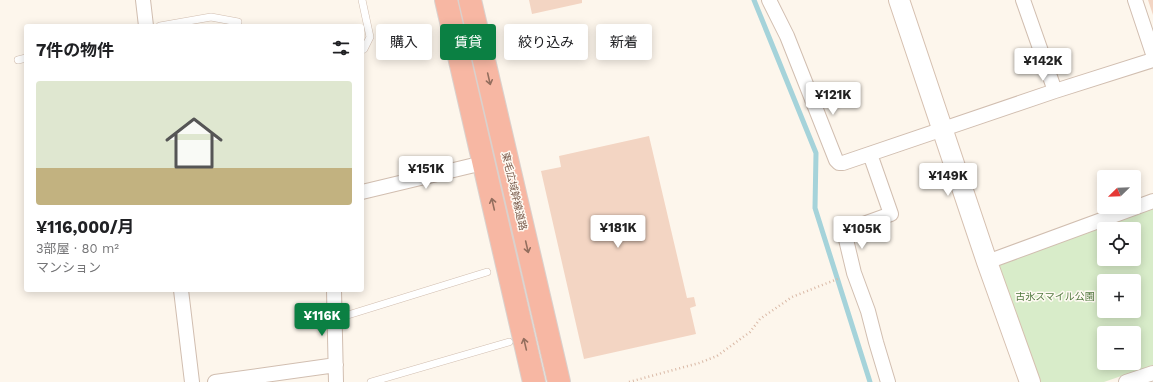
<!DOCTYPE html>
<html lang="ja">
<meta charset="utf-8">
<style>
body{margin:0;font-family:"Work Sans","Noto Sans JP",sans-serif;background:#f6f6f6;color:#202124;height:100vh;display:flex;flex-direction:column;font-size:15px;white-space:nowrap}
*{box-sizing:border-box;margin:0}
p{font-size:13px;color:#757577}
.icon{flex:none;width:22px;height:22px;fill:none;stroke:currentColor;stroke-width:2;stroke-linecap:round;stroke-linejoin:round}
.map{position:relative;flex:1;overflow:hidden}
.details{position:absolute;left:24px;top:24px;width:340px;height:268px;display:flex;flex-direction:column;background:#fff;border-radius:4px;box-shadow:0 2px 10px #0003}
.details>*{flex:none}
.guide{position:absolute;left:376px;top:24px;width:380px;height:36px;display:flex;gap:8px}
.needle{width:26px;rotate:247deg}
.buttons{position:absolute;left:1097px;top:170px;display:grid;gap:8px}
.buttons a{display:grid;place-items:center;width:44px;height:44px;border-radius:4px;background:#fff;box-shadow:0 2px 10px #0003;font-size:20px}
.price{position:absolute;translate:-50% -34px;padding:0 9px;border-radius:4px;background:#fff;color:#222;font-size:13px;line-height:26px;filter:drop-shadow(0 1px 2px #0008)}
.price::after{content:'';position:absolute;left:50%;top:24px;width:12px;height:9px;margin-left:-6px;background:inherit;clip-path:polygon(0 0,100% 0,50% 100%)}
.price.selected{background:#0b8043;color:#fff}
ul{padding:0;list-style:none}
li{display:grid;align-content:center;gap:8px;height:212px;padding:0 12px}
li+li{border-top:1px solid #e0e0e0}
li span{display:grid;place-items:center;height:124px;border-radius:4px;color:#555}
li>.icon{margin-inline-start:auto}
span .icon{width:72px;height:72px;fill:#fffc;stroke-width:1}
li b{font-size:17px}
h2{display:flex;justify-content:space-between;align-items:center;height:48px;padding:0 12px;font-size:17px}
.pill{padding:0 14px;border-radius:4px;background:#fff;box-shadow:0 2px 10px #0003;font-size:14px;line-height:36px}
.pill.selected{background:#0b8043;color:#fff}
.map>svg:first-child{display:block}
.green{fill:#d8ecc9;fill-rule:evenodd}
.lines{fill:none;stroke-linecap:round;stroke-linejoin:round}
.stream{stroke:#a5d3da;stroke-width:5}
.building{fill:#f3d5c3}
.lane-casing{stroke:#d1beb0;stroke-width:8}
.street-casing{stroke:#d1beb0;stroke-width:16}
.secondary-casing{stroke:#d6c0b0;stroke-width:22}
.highway-casing{stroke:#dad1cd;stroke-width:24}
.path{stroke:#d9b8a5;stroke-width:2.5;stroke-dasharray:1 3;stroke-linecap:butt}
.lane{stroke:#fff;stroke-width:7}
.street{stroke:#fff;stroke-width:14}
.secondary{stroke:#fff;stroke-width:20}
.highway{stroke:#f7b7a3;stroke-width:22}
.oneway{stroke:#936e5e}
.labels{text-anchor:middle;stroke-width:3;stroke-linejoin:round;paint-order:stroke}
.street-label{font-size:10px;fill:#7a5c4d;stroke:#fffaf3}
.park-label{font-size:10px;fill:#537a41;stroke:#fffaf3}
</style>
<div class="map">
<svg width="1153" height="382" viewBox="0 0 1153 382">
<rect width="100%" height="100%" fill="#fdf6ec"/>
<path class="green" d="M1153 206V365L1104 382H1030L994 265ZM1104 229H1134V259H1104ZM1104 281H1134V311H1104ZM1104 333H1134V363H1104Z"/>
<g class="lines">
<path class="stream" d="M754 0 816 153 815 208 870 382"/>
</g>
<path class="building" d="M529 0H582V3L532 14Z
M1148 0H1153V15Z
M649 136 687 298 694 297 696 306 690 308 696 334 584 359 541 171 561 167 559 156Z"/>
<g class="lines">
<defs>
<path id="lane" d="M362 0 370 37 364 49 362 50
M160 26 211 17 238 22
M18 60 26 58
M335 319 487 272
M371 382 509 342"/>
<path id="street" d="M143 0 146 26
M769 0 787 36 836 160 839 163H843L1055 91 1153 60
M1023 0 1055 91
M1135 0 1153 54
M870 154 891 214 844 231 854 273 868 311 876 342 888 382
M362 192 483 163
M987 262 1153 201
M181 290 192 382
M334 290 336 382
M215 382 336 365
M1126 382 1153 373"/>
<path id="secondary" d="M899 0 987 262 1030 382"/>
<path id="highway" d="M446 0 534 382
M470 0 559 382"/>
</defs>
<use href="#lane" class="lane-casing"/>
<use href="#street" class="street-casing"/>
<use href="#secondary" class="secondary-casing"/>
<use href="#highway" class="highway-casing"/>
<path class="path" d="M629 382 699 363 717 356 750 332 760 319 792 297 840 278"/>
<use href="#lane" class="lane"/>
<use href="#street" class="street"/>
<use href="#secondary" class="secondary"/>
<use href="#highway" class="highway"/>
</g>
<defs><path id="oneway-shaft" d="M-6 0H5M1.5-3L5.5 0L1.5 3" fill="none" stroke-width="1.6" stroke-linecap="round" stroke-linejoin="round"/></defs>
<g class="oneway">
<use href="#oneway-shaft" transform="translate(489 79) rotate(77)"/>
<use href="#oneway-shaft" transform="translate(493 204) rotate(-103)"/>
<use href="#oneway-shaft" transform="translate(527 247) rotate(77)"/>
<use href="#oneway-shaft" transform="translate(525 344) rotate(-103)"/>
</g>
<g class="labels">
<g class="street-label">
<text transform="translate(515 191) rotate(77)" y="4">東毛広域幹線道路</text>
</g>
<g class="park-label">
<text x="1055" y="300">古氷スマイル公園</text>
</g>
</g>
</svg>
<div class="buttons">
<a><svg class="needle" viewBox="-14 -14 28 28"><path d="M0-13l5 13h-10z" fill="#e53935"/><path d="M0 13l5-13h-10z" fill="#757577"/></svg></a>
<a><svg class="icon" aria-label="locate" viewBox="0 0 24 24"><circle cx="12" cy="12" r="6"/><path d="M12 2v4M12 18v4M2 12h4M18 12h4"/></svg></a>
<a>+</a>
<a>−</a>
</div>
<b class="price" style="left:1043px;top:82px">¥142K</b>
<b class="price" style="left:833px;top:116px">¥121K</b>
<b class="price" style="left:426px;top:190px">¥151K</b>
<b class="price" style="left:948px;top:197px">¥149K</b>
<b class="price" style="left:618px;top:249px">¥181K</b>
<b class="price" style="left:862px;top:250px">¥105K</b>
<b class="price selected" style="left:322px;top:337px">¥116K</b>
<div class="guide">
<a class="pill">購入</a>
<a class="pill selected">賃貸</a>
<a class="pill">絞り込み</a>
<a class="pill">新着</a>
</div>
<section class="details">
<h2>7件の物件<svg class="icon" aria-label="filters" viewBox="0 0 24 24"><path d="M4 7h16M4 17h16"/><circle cx="9" cy="7" r="2"/><circle cx="15" cy="17" r="2"/></svg></h2>
<ul>
<li><span style="background:linear-gradient(#dfe7d0 70%,#c2b280 0)"><svg class="icon" aria-label="home" viewBox="0 0 24 24"><path d="M3 11l9-7 9 7M6 9v11h12V9"/></svg></span><div><b>¥116,000/月</b><p>3部屋 · 80 m²</p><p>マンション</p></div></li>
</ul>
</section>
</div>
